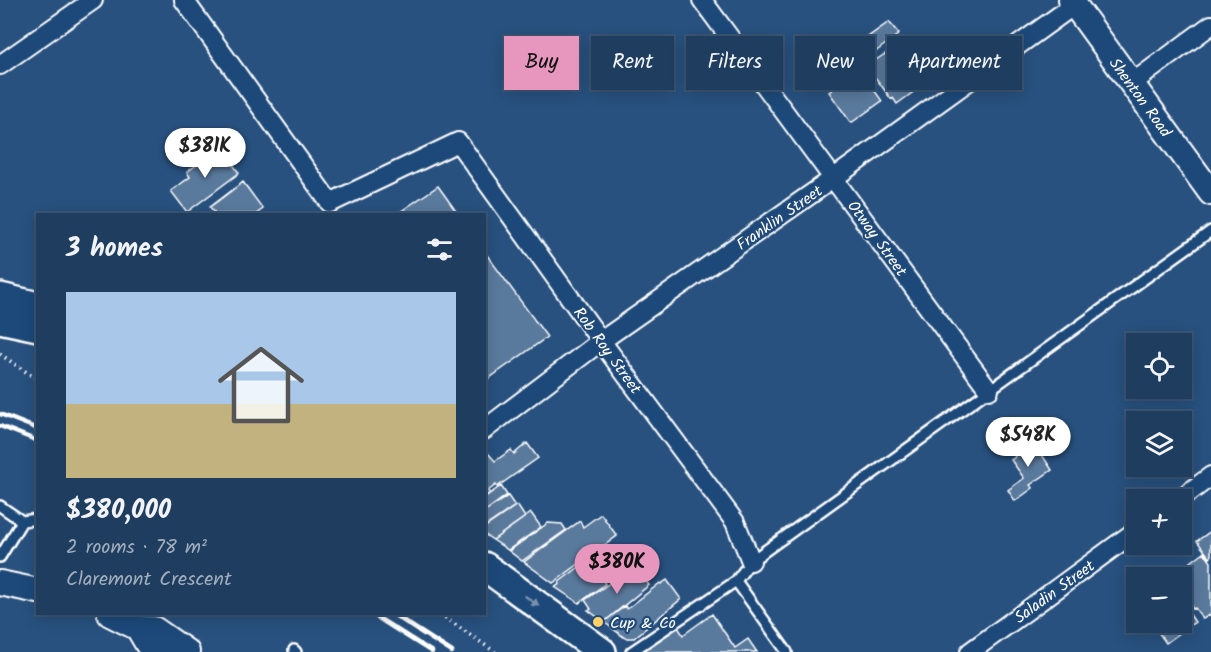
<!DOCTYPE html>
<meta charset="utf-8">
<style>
body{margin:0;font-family:Kalam,sans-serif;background:#2b4868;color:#f1f3f6;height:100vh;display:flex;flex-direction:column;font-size:22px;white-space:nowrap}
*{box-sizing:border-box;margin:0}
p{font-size:20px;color:#a1aebd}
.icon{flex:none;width:33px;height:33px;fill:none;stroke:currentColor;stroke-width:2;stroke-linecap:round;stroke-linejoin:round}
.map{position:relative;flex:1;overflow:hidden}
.side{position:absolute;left:36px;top:213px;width:450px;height:402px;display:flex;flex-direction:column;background:#1e3d5f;border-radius:0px;box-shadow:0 3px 15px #0003,0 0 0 2px #3c5674}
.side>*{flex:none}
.guide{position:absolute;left:504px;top:36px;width:570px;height:54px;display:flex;gap:12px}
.fabs{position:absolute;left:1126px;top:333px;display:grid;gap:12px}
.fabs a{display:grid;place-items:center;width:66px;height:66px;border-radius:0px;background:#1e3d5f;box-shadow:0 3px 15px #0003,0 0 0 2px #3c5674;font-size:30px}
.price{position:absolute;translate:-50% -51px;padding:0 14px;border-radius:21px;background:#fff;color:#222;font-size:20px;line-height:39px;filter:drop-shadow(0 2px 3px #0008)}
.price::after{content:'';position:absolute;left:50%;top:36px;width:18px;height:14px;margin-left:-9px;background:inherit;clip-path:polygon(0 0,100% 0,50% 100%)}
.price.on{background:#e797bd;color:#111}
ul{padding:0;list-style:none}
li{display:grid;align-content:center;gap:12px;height:318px;padding:0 30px}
li span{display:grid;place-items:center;height:186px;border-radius:0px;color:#555}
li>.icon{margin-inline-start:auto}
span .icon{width:108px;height:108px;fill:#fffc;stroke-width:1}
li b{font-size:26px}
h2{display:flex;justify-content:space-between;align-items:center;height:72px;padding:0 30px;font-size:26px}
.pill{padding:0 21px;border-radius:0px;background:#1e3d5f;box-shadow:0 3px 15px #0003,0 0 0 2px #3c5674;font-size:21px;line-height:54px}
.pill.on{background:#e797bd;color:#111}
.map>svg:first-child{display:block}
.building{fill:#5a7a9d;stroke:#fff;stroke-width:1.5}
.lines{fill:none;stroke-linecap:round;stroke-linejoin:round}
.service-casing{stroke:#fff;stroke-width:14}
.minor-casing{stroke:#fff;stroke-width:22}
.tertiary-casing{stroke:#fff;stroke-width:28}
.secondary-casing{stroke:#fff;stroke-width:32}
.path{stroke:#fff;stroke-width:4;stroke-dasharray:1.5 4.5;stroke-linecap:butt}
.service{stroke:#1f4a7a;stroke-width:9}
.minor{stroke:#1f4a7a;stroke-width:18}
.tertiary{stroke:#1f4a7a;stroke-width:24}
.secondary{stroke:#1f4a7a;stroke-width:27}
.rail{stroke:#fff;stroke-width:4.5}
.oneway{fill:#7992af}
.poi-dot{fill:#ffd166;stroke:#1f4a7a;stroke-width:2}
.labels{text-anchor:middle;stroke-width:4.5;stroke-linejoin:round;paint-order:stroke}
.street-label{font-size:16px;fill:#fff;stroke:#1f4a7a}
.poi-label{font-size:16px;fill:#fff;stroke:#1f4a7a;text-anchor:start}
</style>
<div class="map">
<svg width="1211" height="652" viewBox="0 0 1211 652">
<rect width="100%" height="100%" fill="#28517f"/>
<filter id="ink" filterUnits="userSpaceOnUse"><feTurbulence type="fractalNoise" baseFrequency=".0167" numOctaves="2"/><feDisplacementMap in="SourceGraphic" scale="12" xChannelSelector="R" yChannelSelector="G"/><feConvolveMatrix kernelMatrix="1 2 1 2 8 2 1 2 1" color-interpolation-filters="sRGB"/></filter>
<g filter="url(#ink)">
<path class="building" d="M889 22 899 34 837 81 835 77 824 85 812 68 853 38 861 47 868 43V37Z
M917 45 930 64 921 71V78L911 84 916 90 897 104 893 98 891 99 867 66 885 54 892 64Z
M860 70 882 101 851 123 829 92Z
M221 147 239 173 187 212 171 191 190 177 187 172Z
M243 182 263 209 256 214H216L210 207Z
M438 186 458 214H397Z
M484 251 547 337 484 382Z
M1031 438 1052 470 1030 485 1033 488 1015 501 1008 490 1024 478 1011 460 1015 457 1014 451Z
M527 443 538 458 497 487 496 485 488 491 490 493 484 497V454L487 452 495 461 511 450 514 454Z
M501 486 507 495 484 512V498Z
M508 496 515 506 484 527V512Z
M517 505 525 517 493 540 484 534V528Z
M531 513 541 527 508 550 493 540Z
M601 514 617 536 553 583 524 562 580 521 583 527Z
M548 523 562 524 566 530 522 561 509 551Z
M1211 531V557L1210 558 1197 541Z
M601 551 616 573 604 582 605 584 579 603 555 587 560 584 559 582Z
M1204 552 1211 562V614L1203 619 1195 608 1193 609 1182 594V578H1170L1168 575 1177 568 1179 571Z
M636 567 649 585 604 622 588 610 591 609 585 600 626 572 627 574Z
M1158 570 1164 578H1149Z
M667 580 681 599 634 638H625L604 622 625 606 627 609 660 583 661 584Z
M1182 603 1195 622 1166 643 1151 622H1182Z
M712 614 735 648 748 639 757 652H648L645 650 678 627 683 635Z"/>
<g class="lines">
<defs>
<path id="service" d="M0 506 22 521
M0 557 22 521 38 519
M736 581 787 652
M294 650 296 652
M631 652 736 581 751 561 1211 231"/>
<path id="minor" d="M184 0 330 203 458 142 601 341 735 522 751 561
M702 0 989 390
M0 65 93 0
M1131 84 1211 25
M484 430 601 341 834 178 1074 5
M1179 500 1211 476
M970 652 1137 530"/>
<path id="tertiary" d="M1071 0 1211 193
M0 583 38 591
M110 614 138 628 154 629 187 652
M138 628 148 645 157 652"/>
<path id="secondary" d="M0 297 38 306
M0 319 38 327
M484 566 602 652"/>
</defs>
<use href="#service" class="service-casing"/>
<use href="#minor" class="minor-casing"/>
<use href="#tertiary" class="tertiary-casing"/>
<use href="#secondary" class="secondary-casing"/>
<path class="path" d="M0 354 38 380
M440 614 495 652"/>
<use href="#service" class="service"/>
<use href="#minor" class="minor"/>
<use href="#tertiary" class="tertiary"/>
<use href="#secondary" class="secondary"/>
<path class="rail" d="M0 414 38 429
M0 426 38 441
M372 614 432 652
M393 614 452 652"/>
</g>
<defs><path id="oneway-solid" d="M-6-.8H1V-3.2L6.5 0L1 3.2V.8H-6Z" transform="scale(1.5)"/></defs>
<use class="oneway" href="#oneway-solid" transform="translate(532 601) rotate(36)"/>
</g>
<circle class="poi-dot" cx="598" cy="622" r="6"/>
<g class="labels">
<g class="street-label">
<text transform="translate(1141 97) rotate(54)" y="6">Shenton Road</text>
<text transform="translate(779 217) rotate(-35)" y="6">Franklin Street</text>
<text transform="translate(878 238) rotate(54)" y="6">Otway Street</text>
<text transform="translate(608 350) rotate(54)" y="6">Rob Roy Street</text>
<text transform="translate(1054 591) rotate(-36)" y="6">Saladin Street</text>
</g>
<g class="poi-label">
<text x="610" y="628">Cup &amp; Co</text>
</g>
</g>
</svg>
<div class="fabs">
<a><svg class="icon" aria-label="locate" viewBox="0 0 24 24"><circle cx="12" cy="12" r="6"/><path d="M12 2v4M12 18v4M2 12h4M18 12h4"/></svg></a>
<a><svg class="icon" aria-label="layers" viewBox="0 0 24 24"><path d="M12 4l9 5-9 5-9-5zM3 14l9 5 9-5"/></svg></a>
<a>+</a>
<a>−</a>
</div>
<b class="price" style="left:205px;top:179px">$381K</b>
<b class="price" style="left:1028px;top:468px">$548K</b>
<b class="price on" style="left:617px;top:595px">$380K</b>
<div class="guide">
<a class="pill on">Buy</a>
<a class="pill">Rent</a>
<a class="pill">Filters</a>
<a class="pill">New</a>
<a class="pill">Apartment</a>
</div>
<section class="side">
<h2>3 homes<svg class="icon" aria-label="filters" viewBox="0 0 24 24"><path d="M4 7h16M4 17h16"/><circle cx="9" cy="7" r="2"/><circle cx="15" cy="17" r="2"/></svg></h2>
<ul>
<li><span style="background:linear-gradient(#a9c7e8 60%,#c2b280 0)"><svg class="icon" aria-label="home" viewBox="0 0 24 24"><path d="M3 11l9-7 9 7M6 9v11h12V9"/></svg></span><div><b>$380,000</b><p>2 rooms · 78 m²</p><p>Claremont Crescent</p></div></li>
</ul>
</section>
</div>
